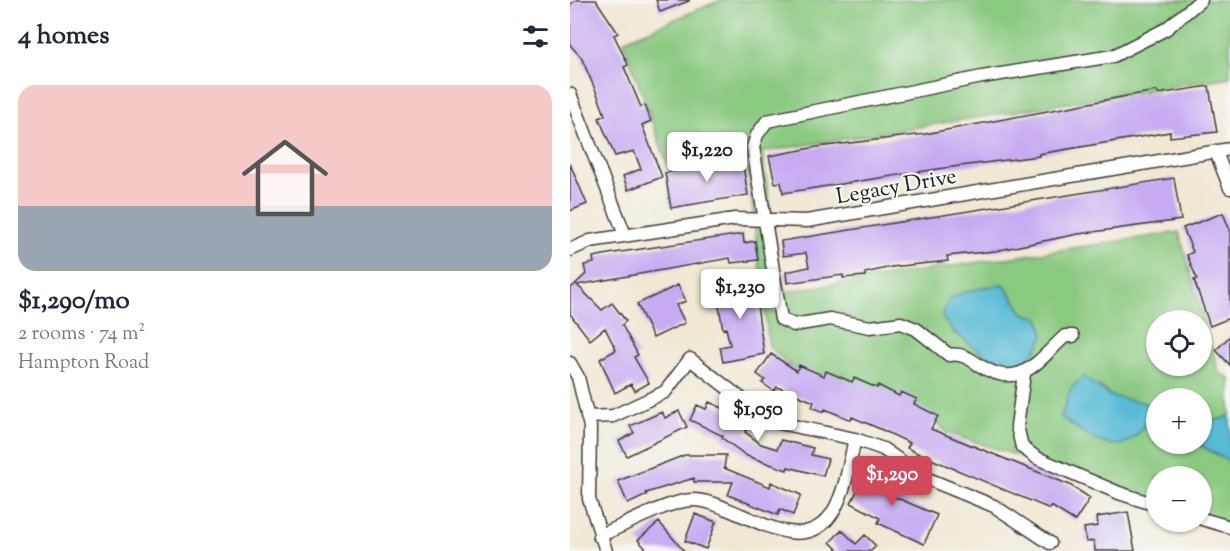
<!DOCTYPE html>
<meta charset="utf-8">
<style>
body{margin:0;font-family:"Sorts Mill Goudy",serif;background:#f6f6f7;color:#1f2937;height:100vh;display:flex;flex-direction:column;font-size:22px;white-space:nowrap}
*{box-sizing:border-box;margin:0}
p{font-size:20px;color:#747a83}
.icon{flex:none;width:33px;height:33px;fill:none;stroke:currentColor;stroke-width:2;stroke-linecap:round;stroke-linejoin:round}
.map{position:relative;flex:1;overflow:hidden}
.details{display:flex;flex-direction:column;background:#fff;width:570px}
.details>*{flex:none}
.controls{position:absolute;left:576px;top:310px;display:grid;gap:12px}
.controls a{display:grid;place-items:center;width:66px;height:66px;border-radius:50%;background:#fff;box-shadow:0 2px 4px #0004;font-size:30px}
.price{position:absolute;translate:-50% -51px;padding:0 14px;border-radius:6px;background:#fff;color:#222;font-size:20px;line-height:39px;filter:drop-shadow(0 2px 3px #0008)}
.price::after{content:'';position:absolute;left:50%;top:36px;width:18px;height:14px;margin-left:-9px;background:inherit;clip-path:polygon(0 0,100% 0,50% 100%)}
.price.on{background:#d1495b;color:#fff}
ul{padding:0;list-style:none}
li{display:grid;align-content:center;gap:12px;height:318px;padding:0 18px}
li span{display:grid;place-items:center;height:186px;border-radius:18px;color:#555}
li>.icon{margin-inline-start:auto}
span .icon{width:108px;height:108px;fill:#fffc;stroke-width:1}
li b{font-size:26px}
h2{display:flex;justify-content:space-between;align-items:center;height:72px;padding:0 18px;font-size:26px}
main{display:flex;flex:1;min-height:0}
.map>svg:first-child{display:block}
.green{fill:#8ac980;stroke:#53724e;stroke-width:1.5;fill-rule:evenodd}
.water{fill:#58bbd6;stroke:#3a6c79;stroke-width:1.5}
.building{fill:#c6abf2}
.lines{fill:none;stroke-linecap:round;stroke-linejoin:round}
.minor-casing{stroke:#3c3b38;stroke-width:15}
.minor{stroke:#fff;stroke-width:12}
.labels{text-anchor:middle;stroke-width:4.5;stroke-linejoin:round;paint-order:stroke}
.street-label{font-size:22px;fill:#1c1c1c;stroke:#f6f6f2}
</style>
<main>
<section class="details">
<h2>4 homes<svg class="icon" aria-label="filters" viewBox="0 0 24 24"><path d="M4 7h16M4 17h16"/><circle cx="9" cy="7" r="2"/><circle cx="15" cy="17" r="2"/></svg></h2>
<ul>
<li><span style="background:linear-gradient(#f6c9c9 65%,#9aa5b1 0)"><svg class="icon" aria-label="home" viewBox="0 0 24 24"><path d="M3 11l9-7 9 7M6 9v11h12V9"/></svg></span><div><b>$1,290/mo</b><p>2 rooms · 74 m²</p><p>Hampton Road</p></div></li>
</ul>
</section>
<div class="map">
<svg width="660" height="551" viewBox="0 0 660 551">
<rect width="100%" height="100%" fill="#f6f6f2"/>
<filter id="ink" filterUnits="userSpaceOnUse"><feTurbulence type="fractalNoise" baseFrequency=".0167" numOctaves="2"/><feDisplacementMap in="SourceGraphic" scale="12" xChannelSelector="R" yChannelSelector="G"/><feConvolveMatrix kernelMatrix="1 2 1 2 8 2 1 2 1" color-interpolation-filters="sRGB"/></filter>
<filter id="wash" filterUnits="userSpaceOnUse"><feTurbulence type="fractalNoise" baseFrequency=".008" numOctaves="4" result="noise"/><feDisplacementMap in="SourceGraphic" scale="24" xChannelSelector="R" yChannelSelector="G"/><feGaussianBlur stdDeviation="1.35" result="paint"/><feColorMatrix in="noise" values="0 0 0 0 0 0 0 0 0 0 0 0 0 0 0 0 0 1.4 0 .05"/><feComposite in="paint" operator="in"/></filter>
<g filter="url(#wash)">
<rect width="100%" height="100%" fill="#f1e8d4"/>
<path class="green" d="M151 0H660V77L192 152 212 292 609 232 649 373 660 378V416L632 425V399H586V444H628L660 462V525L632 516V477H586V501L378 433 342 403 223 368 199 347 175 144 98 166 53 41ZM434 285 453 313 397 341 382 332 385 297 417 286ZM586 321H632V366H586ZM529 385 541 396 553 444C529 443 510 432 491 417Z"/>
<path class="water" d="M434 285 453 313 469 318 474 334C467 352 460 361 441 367 416 356 387 340 372 317 374 312 376 303 379 300 387 292 423 285 434 285Z
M514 377 541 396 575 403 578 420C572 429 565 439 555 443 535 452 506 428 491 417L501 388Z
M660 416V462L628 444H632V425Z"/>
<g id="blocks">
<path class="building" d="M6 0H26L48 33 44 35 58 65 54 67 71 107 75 105 81 121 72 125 92 177 58 190 53 176 71 169 64 151 45 156 29 118 35 115 28 96 11 57 0 45V5Z
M86 0H119V1L90 12Z
M639 86 647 132 600 137V132L469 154V156L374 168 213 193 211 182 205 183 199 156 247 147 355 134 562 95 587 91 588 94Z
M171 154 178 195 101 208 95 173 152 161 151 157Z
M0 164 17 204 0 211Z
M604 178 611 220 508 234 425 251 377 256 378 261 321 267 295 273V276L273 278V275L217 283 216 272 239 267 236 253 213 256 211 241Z
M653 213 660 231V318L640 326 624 280 627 279 617 255 623 252 613 228Z
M173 234 174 243 185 241 188 260 161 263 160 258 7 285 32 310 42 303 56 321 52 325 68 355 64 357 79 383 65 391 61 384 45 393 30 359 46 350 35 328 20 340 0 314V289L16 274 14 265 24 263 23 257 44 253Z
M183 278 194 354 153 362 150 347 160 345 156 328 153 329 146 290 153 289 152 284Z
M108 285 116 301 106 305 115 323 83 338 67 304Z
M660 336V365L646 350Z
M201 354 227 371 229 365 254 376 256 371 282 382 284 378 307 388 308 385 329 396 331 392 347 399 344 404 368 416 361 429 500 485 520 498 505 521 481 506 480 509 349 454 337 448 340 443 308 428 282 417 281 420 255 409 254 412 242 407 244 402 207 387 204 391 192 383 195 380 187 374Z
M139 402 159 411 179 426 175 432 191 444 207 449 211 440 243 448 241 455 258 459 253 476 218 467 217 470 177 456 152 438 153 436 120 420 127 405 136 409Z
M109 411 117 427 57 456 49 441 64 433 60 426 92 412 95 418Z
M115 455H156L154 468 200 487 201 482 231 495 223 515 210 509 208 515 158 495 163 482H124V478L76 493 77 495 58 504 48 481Z
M301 463 322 473 313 492 367 515 354 544 308 523 310 518 281 503Z
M558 512 565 551H525L524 541 516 542 514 528 528 526 527 517Z
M125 514 146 522 136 549 115 541Z
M89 522 114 551H78L68 540Z
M272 530 286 544 295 535 306 546 301 551H269L260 542Z"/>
</g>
</g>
<g filter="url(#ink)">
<use href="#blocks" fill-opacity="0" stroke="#3c3b38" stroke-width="1.5"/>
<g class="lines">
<defs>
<path id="minor" d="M0 94 55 235
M646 152 660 188
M0 250 20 241 165 219 237 221 660 149
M503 336H495C466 363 449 391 409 365 399 358 391 353 379 355L346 329 331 323 300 327 260 319 224 325 211 319 183 147 187 135 197 121 412 77 543 56 596 29 631 0
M0 363 8 377 20 427 19 499 36 551
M454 374 447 426 452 447 467 458 549 493 586 505
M17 417 43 416 95 392 120 359 200 421 285 439 313 449 353 477 424 506 480 543
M632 519 660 527
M29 536C53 526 100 500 123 500 140 500 156 509 171 515 186 521 203 530 219 532 271 540 276 475 285 439"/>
</defs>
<use href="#minor" class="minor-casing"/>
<use href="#minor" class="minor"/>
</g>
</g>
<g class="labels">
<g class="street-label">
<text transform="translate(326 185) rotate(-10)" y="8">Legacy Drive</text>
</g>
</g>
</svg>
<div class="controls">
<a><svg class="icon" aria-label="locate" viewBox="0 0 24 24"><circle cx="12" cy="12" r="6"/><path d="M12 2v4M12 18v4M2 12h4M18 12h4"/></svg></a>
<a>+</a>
<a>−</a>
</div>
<b class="price" style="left:137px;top:183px">$1,220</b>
<b class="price" style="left:170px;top:320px">$1,230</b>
<b class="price" style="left:188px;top:442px">$1,050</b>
<b class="price on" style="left:322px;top:507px">$1,290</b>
</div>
</main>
